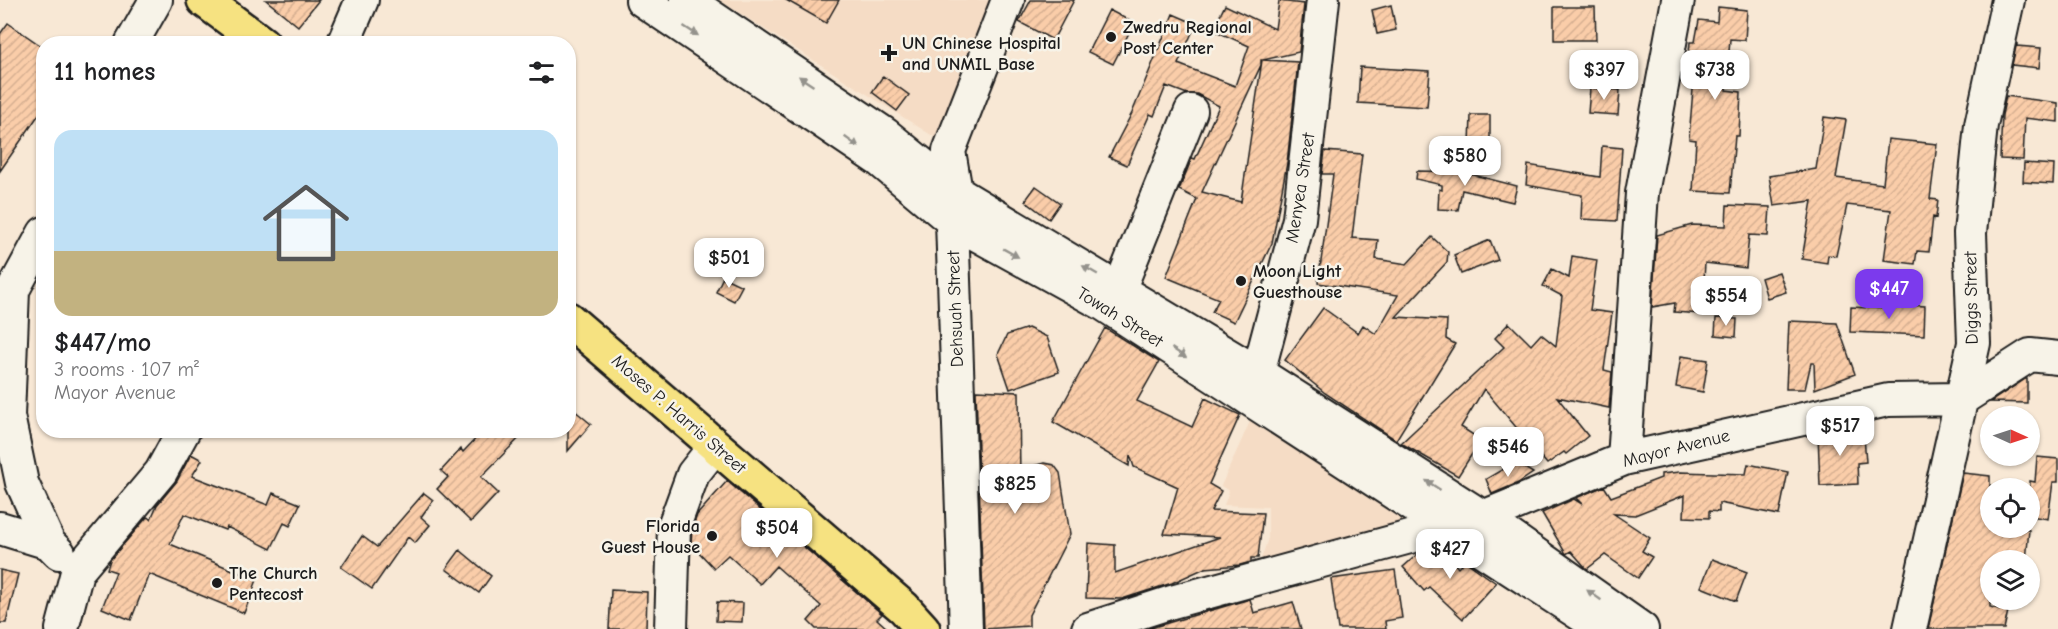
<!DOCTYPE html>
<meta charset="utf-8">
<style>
body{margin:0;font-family:"Comic Neue",sans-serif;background:#f2f2f2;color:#202124;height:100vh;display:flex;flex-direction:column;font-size:22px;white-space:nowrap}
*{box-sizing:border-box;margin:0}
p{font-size:20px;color:#757577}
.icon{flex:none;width:33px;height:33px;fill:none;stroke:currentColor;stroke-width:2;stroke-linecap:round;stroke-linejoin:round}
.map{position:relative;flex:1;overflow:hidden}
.panel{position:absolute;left:36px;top:36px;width:540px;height:402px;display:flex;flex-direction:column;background:#fff;border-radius:24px;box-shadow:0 2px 4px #0004}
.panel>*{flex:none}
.needle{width:39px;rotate:93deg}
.controls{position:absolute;left:1980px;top:406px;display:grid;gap:12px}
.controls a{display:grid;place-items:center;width:60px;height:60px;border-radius:50%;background:#fff;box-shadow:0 2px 4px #0004;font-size:30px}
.price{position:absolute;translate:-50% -51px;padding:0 14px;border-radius:12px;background:#fff;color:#222;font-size:20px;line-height:39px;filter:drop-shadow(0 2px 3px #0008)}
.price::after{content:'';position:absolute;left:50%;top:36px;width:18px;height:14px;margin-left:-9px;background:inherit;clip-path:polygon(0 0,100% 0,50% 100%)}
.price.active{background:#7c3aed;color:#fff}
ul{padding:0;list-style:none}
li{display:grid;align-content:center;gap:12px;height:318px;padding:0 18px}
li span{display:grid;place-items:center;height:186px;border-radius:18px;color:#555}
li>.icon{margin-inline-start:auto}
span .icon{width:108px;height:108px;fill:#fffc;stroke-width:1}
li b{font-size:26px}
h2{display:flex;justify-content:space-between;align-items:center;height:72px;padding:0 18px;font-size:26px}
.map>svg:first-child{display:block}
.built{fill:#f5dcc5}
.building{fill:url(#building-hatch);stroke:#1c1c1c;stroke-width:1.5;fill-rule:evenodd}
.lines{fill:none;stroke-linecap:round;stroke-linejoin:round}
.minor-casing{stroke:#1c1c1c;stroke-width:36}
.highway-casing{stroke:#1c1c1c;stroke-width:38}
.minor{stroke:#f7f3e8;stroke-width:32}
.highway{stroke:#f6e281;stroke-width:33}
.oneway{fill:#94928c}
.poi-dot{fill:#1c1c1c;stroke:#f7f3e8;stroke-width:2}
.labels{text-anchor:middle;stroke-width:5;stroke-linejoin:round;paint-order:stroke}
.poi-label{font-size:18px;font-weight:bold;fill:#1c1c1c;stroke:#f7f3e8;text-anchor:start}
.street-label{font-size:18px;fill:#1c1c1c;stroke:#f7f3e8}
</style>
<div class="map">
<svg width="2058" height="629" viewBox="0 0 2058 629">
<defs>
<pattern id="building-hatch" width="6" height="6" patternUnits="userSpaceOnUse" patternTransform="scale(1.5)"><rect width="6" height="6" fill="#facda9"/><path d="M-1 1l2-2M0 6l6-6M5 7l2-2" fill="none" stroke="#d6af91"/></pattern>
</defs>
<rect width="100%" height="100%" fill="#f8e8d5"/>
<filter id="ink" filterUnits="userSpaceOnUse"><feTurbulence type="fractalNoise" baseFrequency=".0167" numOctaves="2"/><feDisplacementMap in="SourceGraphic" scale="12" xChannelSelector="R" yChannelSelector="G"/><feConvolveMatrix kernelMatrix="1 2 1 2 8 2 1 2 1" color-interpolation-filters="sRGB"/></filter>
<g filter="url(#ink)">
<path class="built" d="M719 0H994L939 140Z
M1256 408 1418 517 1259 566 1268 538V507L1224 505 1229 491 1221 486Z"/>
<path class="building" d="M266 0H319L298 26Z
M786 0H839L826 23Z
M1031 0H1074L1053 40 1019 22Z
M1279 1 1304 4 1299 52 1263 60 1298 62 1287 163 1272 243 1234 322 1212 312 1219 299 1166 277 1197 199 1179 190 1192 158 1195 159 1219 106 1197 94H1187L1166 86 1154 116 1150 114 1127 165 1109 157 1132 113 1173 14 1196 24 1178 64 1235 86 1249 46 1213 30 1225 5 1275 29ZM1261 60H1262L1241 202 1202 192 1261 65Z
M1391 5 1396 30 1377 34 1372 10Z
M1554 7H1595L1596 40H1554Z
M1718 7 1747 10 1745 40 1730 39 1726 90 1741 92 1739 136H1735L1730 193 1693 191 1696 140 1689 139 1695 64H1688L1690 42H1695L1699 20 1717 22Z
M1109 10 1134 23 1113 64 1088 52Z
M8 23 44 48V107L0 171V34Z
M2017 42V46L2041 48 2039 68 2012 65Z
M1360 67 1430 71 1427 107 1358 103Z
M883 76 909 95 897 111 872 92Z
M1590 88 1620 90 1618 115 1588 113Z
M2006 96 2058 103V122L2025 118 2023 160 2000 159 2002 115Z
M1471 115H1490V146L1470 145Z
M1824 117 1846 120 1836 178 1883 184 1888 139 1937 144 1930 199 1938 200 1936 218 1933 217 1929 252 1917 251 1915 264 1884 260 1891 210 1847 205 1836 256 1828 255 1827 263 1802 259 1812 201 1774 206 1769 176 1816 169Z
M1602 146 1622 148 1617 221 1581 219 1582 195 1526 185 1528 165 1600 177Z
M1325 151 1362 154 1352 238 1378 240 1376 259 1407 264 1432 237 1448 252 1447 262 1396 317 1447 320 1446 339 1455 344 1396 440 1325 393 1285 360 1323 308 1358 333 1363 325 1376 334 1398 295 1318 283 1333 174H1322Z
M2024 163 2054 165 2053 184 2023 182Z
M1417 171 1462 172 1517 186 1513 202 1462 190 1458 210 1438 209 1439 189 1442 190V185L1416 179Z
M1036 186 1060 203 1049 219 1025 201Z
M1727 205 1770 207 1768 236 1749 235 1746 268 1705 263 1702 314 1674 312 1675 303 1652 307 1657 235 1692 225 1726 226Z
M1490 240 1498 260 1461 274 1454 255Z
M1572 256 1597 260 1590 310 1612 313 1604 370 1612 372 1609 408 1557 397 1588 436 1566 454 1564 452 1547 464 1484 389 1461 427 1481 440 1458 476 1401 443 1504 347 1495 338 1509 323 1531 345 1541 334 1556 346 1562 296 1543 286 1552 269 1569 278Z
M1779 272 1786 292 1767 298 1761 278Z
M723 277 742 286 734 301 716 292Z
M1892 304 1925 306 1924 335 1850 332 1851 307 1892 309Z
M1716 318 1737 319 1736 337 1715 335Z
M1789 321 1837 323 1855 374 1815 389 1814 363H1811L1805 389H1786Z
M1028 328 1047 337 1059 372 1010 389 998 354 1007 335Z
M1105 328 1159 362 1137 401 1192 427 1205 398 1240 415 1209 484 1221 491 1211 511 1263 513 1258 558H1251V562L1240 565 1205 568 1172 583 1122 599 1086 598 1088 543 1115 545V573L1220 537 1164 534 1178 487 1134 467 1130 455 1129 466 1053 422Z
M1681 356 1708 360 1703 392 1676 387Z
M2027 379V403L1990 402 2025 379Z
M976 390 1019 392 1020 480 1027 468 1044 463 1054 465 1060 473 1070 534 1029 615V626L984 629Z
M568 405 591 424 568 451Z
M1854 426V436H1864L1866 462 1857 463 1858 484 1820 486 1818 434Z
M484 430H527L481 477 498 493 471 522 437 489 448 477 441 471 461 449 463 452Z
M191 454 202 460 192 476 268 505 273 493 300 504 290 526 284 523 271 549 227 527 225 530 184 514 170 544 257 580 244 613 149 574 131 620 102 608 116 572 107 569 110 560 147 517 151 519 157 505 177 481Z
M2037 457 2058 459V482H2053L2048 519 2030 516V481L2035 482Z
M1515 462 1533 473 1518 483 1492 494 1486 479Z
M1748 464 1788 472 1779 515 1719 503V512L1709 511V518L1684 517 1685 495 1635 515 1614 514 1650 538 1642 551 1652 557 1638 578 1605 555 1587 569 1571 551 1566 554 1542 513 1574 499 1582 504 1576 498 1604 486 1611 497 1661 478V474L1680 472 1746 474Z
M1963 473 1990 476V528L2029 530 2026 560 1990 561V607L2008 611 2004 629H1928Z
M727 481 882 614 877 619 888 629H816L808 621 821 606 776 566 760 584 728 555 714 568 691 544 692 529 697 515Z
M424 493 433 500 421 517 430 525 415 543 408 537 372 589 341 567 362 536 377 547Z
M1441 547 1458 568 1465 561 1496 583 1463 619 1429 587 1424 591 1403 567 1419 553Z
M460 550 491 576 479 593 446 569Z
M1712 559 1747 572 1736 601 1701 587Z
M0 570 18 574 6 623H0Z
M1395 570 1402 618 1385 621 1386 629H1338L1331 579Z
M611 590 647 592 646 629H609Z
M1250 599 1254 613 1293 602 1301 629H1147Z
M717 602 743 603 742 622 716 621Z"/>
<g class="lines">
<defs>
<path id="minor" d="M642 0 879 160 952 221 1103 304 1603 629
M687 0 885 134 956 192 1258 373 1483 517 1642 629
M131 44 156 0
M343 44 362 0
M44 233 13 290 8 416 22 483 49 543
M1120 288 1191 111
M1258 373 1299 219 1323 0
M1624 459 1642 193 1678 0
M0 528 49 543 59 553
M62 629 77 572 161 472 184 430
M671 629 674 526 693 474 715 446
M966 629 952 221 956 192 949 151 1008 0
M1088 629 1172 602 1483 517 1624 459 1888 400 1962 399 2030 355 2058 358
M1910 629 1974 343 1970 233 1981 125 2008 0"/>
<path id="highway" d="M204 0 263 44
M568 319 904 608 923 629"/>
</defs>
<use href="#minor" class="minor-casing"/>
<use href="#highway" class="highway-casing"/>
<use href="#minor" class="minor"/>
<use href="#highway" class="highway"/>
</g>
<defs><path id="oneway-solid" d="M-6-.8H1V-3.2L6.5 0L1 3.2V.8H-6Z" transform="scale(1.5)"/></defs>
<g class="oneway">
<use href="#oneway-solid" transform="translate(691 31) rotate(33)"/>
<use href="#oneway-solid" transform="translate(806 81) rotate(-146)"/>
<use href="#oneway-solid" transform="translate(852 142) rotate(35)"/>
<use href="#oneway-solid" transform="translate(1011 253) rotate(29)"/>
<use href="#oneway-solid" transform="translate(1090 270) rotate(-150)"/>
<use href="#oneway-solid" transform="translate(1179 353) rotate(33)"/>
<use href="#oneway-solid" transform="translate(1433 485) rotate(-147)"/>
<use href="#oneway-solid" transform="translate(1594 595) rotate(-145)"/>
</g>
</g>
<g class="poi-dot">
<circle cx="1111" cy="37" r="6"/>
<path d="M886 44h6v6h6v6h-6v6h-6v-6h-6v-6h6z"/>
<circle cx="1241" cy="281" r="6"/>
<circle cx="712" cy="536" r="6"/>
<circle cx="217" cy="583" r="6"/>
</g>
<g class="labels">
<g class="poi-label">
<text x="1123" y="33">Zwedru Regional<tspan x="1123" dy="21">Post Center</tspan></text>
<text x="902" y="49">UN Chinese Hospital<tspan x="902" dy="21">and UNMIL Base</tspan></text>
<text x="1253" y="277">Moon Light<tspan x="1253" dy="21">Guesthouse</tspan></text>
<text x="700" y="532" text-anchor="end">Florida<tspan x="700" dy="21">Guest House</tspan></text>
<text x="229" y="579">The Church<tspan x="229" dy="21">Pentecost</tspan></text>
</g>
<g class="street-label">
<text transform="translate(1300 188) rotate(-81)" y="6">Menyea Street</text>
<text transform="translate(1971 298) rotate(-91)" y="6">Diggs Street</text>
<text transform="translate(955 309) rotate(-92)" y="6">Dehsuah Street</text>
<text transform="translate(1120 317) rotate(32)" y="6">Towah Street</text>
<text transform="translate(679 414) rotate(41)" y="6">Moses P. Harris Street</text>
<text transform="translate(1676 448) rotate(-14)" y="6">Mayor Avenue</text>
</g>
</g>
</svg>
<div class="controls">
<a><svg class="needle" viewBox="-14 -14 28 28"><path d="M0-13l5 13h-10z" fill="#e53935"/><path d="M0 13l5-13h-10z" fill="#757577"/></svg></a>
<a><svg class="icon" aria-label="locate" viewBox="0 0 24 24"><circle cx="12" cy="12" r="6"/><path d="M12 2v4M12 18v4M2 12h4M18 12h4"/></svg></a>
<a><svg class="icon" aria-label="layers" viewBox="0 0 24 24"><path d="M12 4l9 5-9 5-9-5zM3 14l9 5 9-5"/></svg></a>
</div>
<b class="price" style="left:1604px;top:101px">$397</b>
<b class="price" style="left:1715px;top:101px">$738</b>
<b class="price" style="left:1465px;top:187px">$580</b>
<b class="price" style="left:729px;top:289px">$501</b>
<b class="price active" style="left:1889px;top:320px">$447</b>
<b class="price" style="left:1726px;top:327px">$554</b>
<b class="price" style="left:1840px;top:457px">$517</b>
<b class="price" style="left:1508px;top:478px">$546</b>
<b class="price" style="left:1015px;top:515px">$825</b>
<b class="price" style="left:777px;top:559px">$504</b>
<b class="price" style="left:1450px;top:580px">$427</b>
<section class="panel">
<h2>11 homes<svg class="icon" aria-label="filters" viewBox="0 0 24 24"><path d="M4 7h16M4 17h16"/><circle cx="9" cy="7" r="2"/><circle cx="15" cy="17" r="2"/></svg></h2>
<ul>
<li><span style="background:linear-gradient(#bfe0f5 65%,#c2b280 0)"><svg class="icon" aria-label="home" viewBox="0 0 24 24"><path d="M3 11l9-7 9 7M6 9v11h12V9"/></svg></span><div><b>$447/mo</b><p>3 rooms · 107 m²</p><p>Mayor Avenue</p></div></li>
</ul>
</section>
</div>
